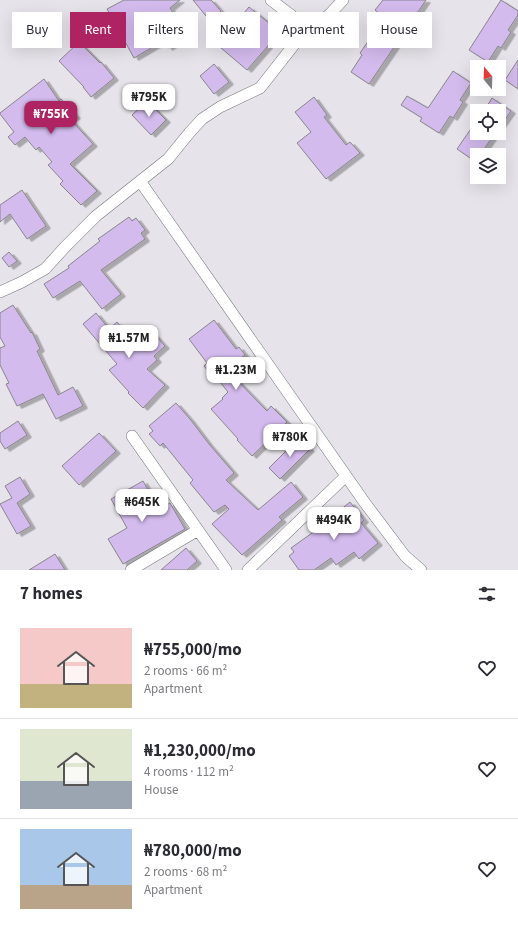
<!DOCTYPE html>
<meta charset="utf-8">
<style>
body{margin:0;font-family:"Source Sans 3",sans-serif;background:#f7f7f7;color:#2b2b33;height:100vh;display:flex;flex-direction:column;font-size:15px;white-space:nowrap}
*{box-sizing:border-box;margin:0}
p{font-size:13px;color:#7c7c81}
.icon{flex:none;width:22px;height:22px;fill:none;stroke:currentColor;stroke-width:2;stroke-linecap:round;stroke-linejoin:round}
.map{position:relative;height:570px;overflow:hidden}
.panel{display:flex;flex-direction:column;background:#fff;flex:1}
.panel>*{flex:none}
.banner{position:absolute;left:12px;top:12px;width:494px;height:36px;display:flex;gap:8px}
.needle{width:26px;rotate:341deg}
.tools{position:absolute;left:470px;top:60px;display:grid;gap:8px}
.tools a{display:grid;place-items:center;width:36px;height:36px;border-radius:0px;background:#fff;box-shadow:0 4px 16px #0002;font-size:20px}
.price{position:absolute;translate:-50% -34px;padding:0 9px;border-radius:8px;background:#fff;color:#222;font-size:13px;line-height:26px;filter:drop-shadow(0 1px 2px #0008)}
.price::after{content:'';position:absolute;left:50%;top:24px;width:12px;height:9px;margin-left:-6px;background:inherit;clip-path:polygon(0 0,100% 0,50% 100%)}
.price.current{background:#ae2362;color:#fff}
ul{padding:0;list-style:none}
li{display:flex;align-items:center;gap:12px;height:100px;padding:0 20px}
li+li{border-top:1px solid #e1e1e2}
li span{display:grid;place-items:center;flex:none;width:112px;height:80px;border-radius:0px;color:#555}
li>.icon{margin-inline-start:auto}
span .icon{width:48px;height:48px;fill:#fffc;stroke-width:1}
li b{font-size:17px}
h2{display:flex;justify-content:space-between;align-items:center;height:48px;padding:0 20px;font-size:17px}
.pill{padding:0 14px;border-radius:0px;background:#fff;box-shadow:0 4px 16px #0002;font-size:14px;line-height:36px}
.pill.current{background:#ae2362;color:#fff}
.map>svg:first-child{display:block}
.building{fill:#d3bbed;stroke:#88868b;filter:url(#shadow)}
.lines{fill:none;stroke-linecap:round;stroke-linejoin:round}
.street-casing{stroke:#737177;stroke-width:12}
.street{stroke:#fff;stroke-width:11}
</style>
<div class="map">
<svg width="518" height="570" viewBox="0 0 518 570">
<defs>
<filter id="shadow"><feDropShadow dx="4.5" dy="2.5" stdDeviation="0" flood-color="#0004"/></filter>
</defs>
<rect width="100%" height="100%" fill="#e6e4ea"/>
<path class="building" d="M124 0H180L170 8 187 35 168 48 163 41 134 58 107 9Z
M193 0H211L221 11 210 21Z
M383 0H426L369 84 351 72 362 55 360 53 371 37 373 38 386 19 375 10Z
M501 0 518 11V15L508 30 511 32 501 48 498 46 488 62 469 50Z
M249 7 280 32 247 70 221 48 235 32 231 28Z
M79 42 100 63 101 62 114 78 91 97 83 87H84L59 61Z
M518 60V89L505 80Z
M214 64 229 82 214 94 200 76Z
M453 71 471 83 460 100 463 102 453 118 450 116 439 133 420 121 422 118 401 105 407 96 428 108Z
M44 79 59 101 61 99 76 116 71 120 93 144 70 164 97 191 81 205 60 184 63 181 48 165 52 162 39 147 36 150 25 137 15 145 8 137 14 132 0 114V113Z
M314 97 327 115 324 117 346 145 350 142 360 153 326 179 297 143 311 132 295 112Z
M492 98 511 111 499 128V111H484Z
M147 101 166 120 151 135 132 115Z
M477 120V133H495L480 155H477V160L476 162 457 149Z
M22 190 46 226 27 239 10 214 0 222V205Z
M129 217 132 221 136 218 145 230 141 233 145 239 101 270 121 294 102 309 80 281 53 298 44 284 69 268 68 266 100 241 98 239Z
M9 252 17 261 9 267 2 258Z
M13 305 31 333 32 332 40 349 37 351 58 395 73 387 83 406 56 419 43 394 17 406 6 384 9 383 0 365V348L5 346 0 337V313Z
M96 313 109 329 117 322 134 343 139 339 144 344 154 334 165 346 154 356 157 360 147 369 165 385 143 408 128 393 129 392 109 370 117 364 83 324Z
M214 320 236 349 239 347 245 355 240 359 244 364 231 374 267 411 271 406 287 422 252 456 237 440 238 439 211 409 223 399 222 398 228 392 216 377 214 379 204 366 207 363 189 339Z
M176 403 190 419 209 444 234 473 226 480 258 510 291 482 303 497 279 517 282 520 242 555 212 524 229 509 225 505 214 512 190 483 193 480 163 443 160 446 149 434 153 431 149 426Z
M18 421 27 435 5 449 0 441V433Z
M99 433 116 451 79 485 62 466Z
M299 438 310 449 280 479 269 468Z
M20 477 30 494 17 503 31 526 17 534 0 504 12 498 5 486Z
M143 481 159 509 170 503 185 529 123 564 108 539 127 528 111 499Z
M350 502 364 520 361 523 378 543 359 559 354 552 336 565 331 558 314 570H299L289 556 294 552 291 548 329 521 328 520Z
M186 548 197 561 187 570H161Z
M55 554 65 570H29Z"/>
<g class="lines">
<defs>
<path id="street" d="M271 0 291 15 304 32
M140 181 365 503 405 556 421 570
M0 292 22 282 45 269 65 247 96 216 168 159 190 132 202 119 220 107 260 88 304 32 329 15 343 0
M132 436 226 570
M131 570 198 530
M248 570 346 476"/>
</defs>
<use href="#street" class="street-casing"/>
<use href="#street" class="street"/>
</g>
</svg>
<div class="tools">
<a><svg class="needle" viewBox="-14 -14 28 28"><path d="M0-13l5 13h-10z" fill="#e53935"/><path d="M0 13l5-13h-10z" fill="#7c7c81"/></svg></a>
<a><svg class="icon" aria-label="locate" viewBox="0 0 24 24"><circle cx="12" cy="12" r="6"/><path d="M12 2v4M12 18v4M2 12h4M18 12h4"/></svg></a>
<a><svg class="icon" aria-label="layers" viewBox="0 0 24 24"><path d="M12 4l9 5-9 5-9-5zM3 14l9 5 9-5"/></svg></a>
</div>
<b class="price" style="left:149px;top:118px">₦795K</b>
<b class="price current" style="left:51px;top:135px">₦755K</b>
<b class="price" style="left:129px;top:359px">₦1.57M</b>
<b class="price" style="left:236px;top:391px">₦1.23M</b>
<b class="price" style="left:290px;top:458px">₦780K</b>
<b class="price" style="left:142px;top:523px">₦645K</b>
<b class="price" style="left:334px;top:541px">₦494K</b>
<div class="banner">
<a class="pill">Buy</a>
<a class="pill current">Rent</a>
<a class="pill">Filters</a>
<a class="pill">New</a>
<a class="pill">Apartment</a>
<a class="pill">House</a>
</div>
</div>
<section class="panel">
<h2>7 homes<svg class="icon" aria-label="filters" viewBox="0 0 24 24"><path d="M4 7h16M4 17h16"/><circle cx="9" cy="7" r="2"/><circle cx="15" cy="17" r="2"/></svg></h2>
<ul>
<li><span style="background:linear-gradient(#f6c9c9 70%,#c2b280 0)"><svg class="icon" aria-label="home" viewBox="0 0 24 24"><path d="M3 11l9-7 9 7M6 9v11h12V9"/></svg></span><div><b>₦755,000/mo</b><p>2 rooms · 66 m²</p><p>Apartment</p></div><svg class="icon" aria-label="heart" viewBox="0 0 24 24"><path d="M12 20l-8-8c-3-5 5-10 8-4 3-6 11-1 8 4z"/></svg></li>
<li><span style="background:linear-gradient(#dfe7d0 65%,#9aa5b1 0)"><svg class="icon" aria-label="home" viewBox="0 0 24 24"><path d="M3 11l9-7 9 7M6 9v11h12V9"/></svg></span><div><b>₦1,230,000/mo</b><p>4 rooms · 112 m²</p><p>House</p></div><svg class="icon" aria-label="heart" viewBox="0 0 24 24"><path d="M12 20l-8-8c-3-5 5-10 8-4 3-6 11-1 8 4z"/></svg></li>
<li><span style="background:linear-gradient(#a9c7e8 70%,#b9a48a 0)"><svg class="icon" aria-label="home" viewBox="0 0 24 24"><path d="M3 11l9-7 9 7M6 9v11h12V9"/></svg></span><div><b>₦780,000/mo</b><p>2 rooms · 68 m²</p><p>Apartment</p></div><svg class="icon" aria-label="heart" viewBox="0 0 24 24"><path d="M12 20l-8-8c-3-5 5-10 8-4 3-6 11-1 8 4z"/></svg></li>
</ul>
</section>
